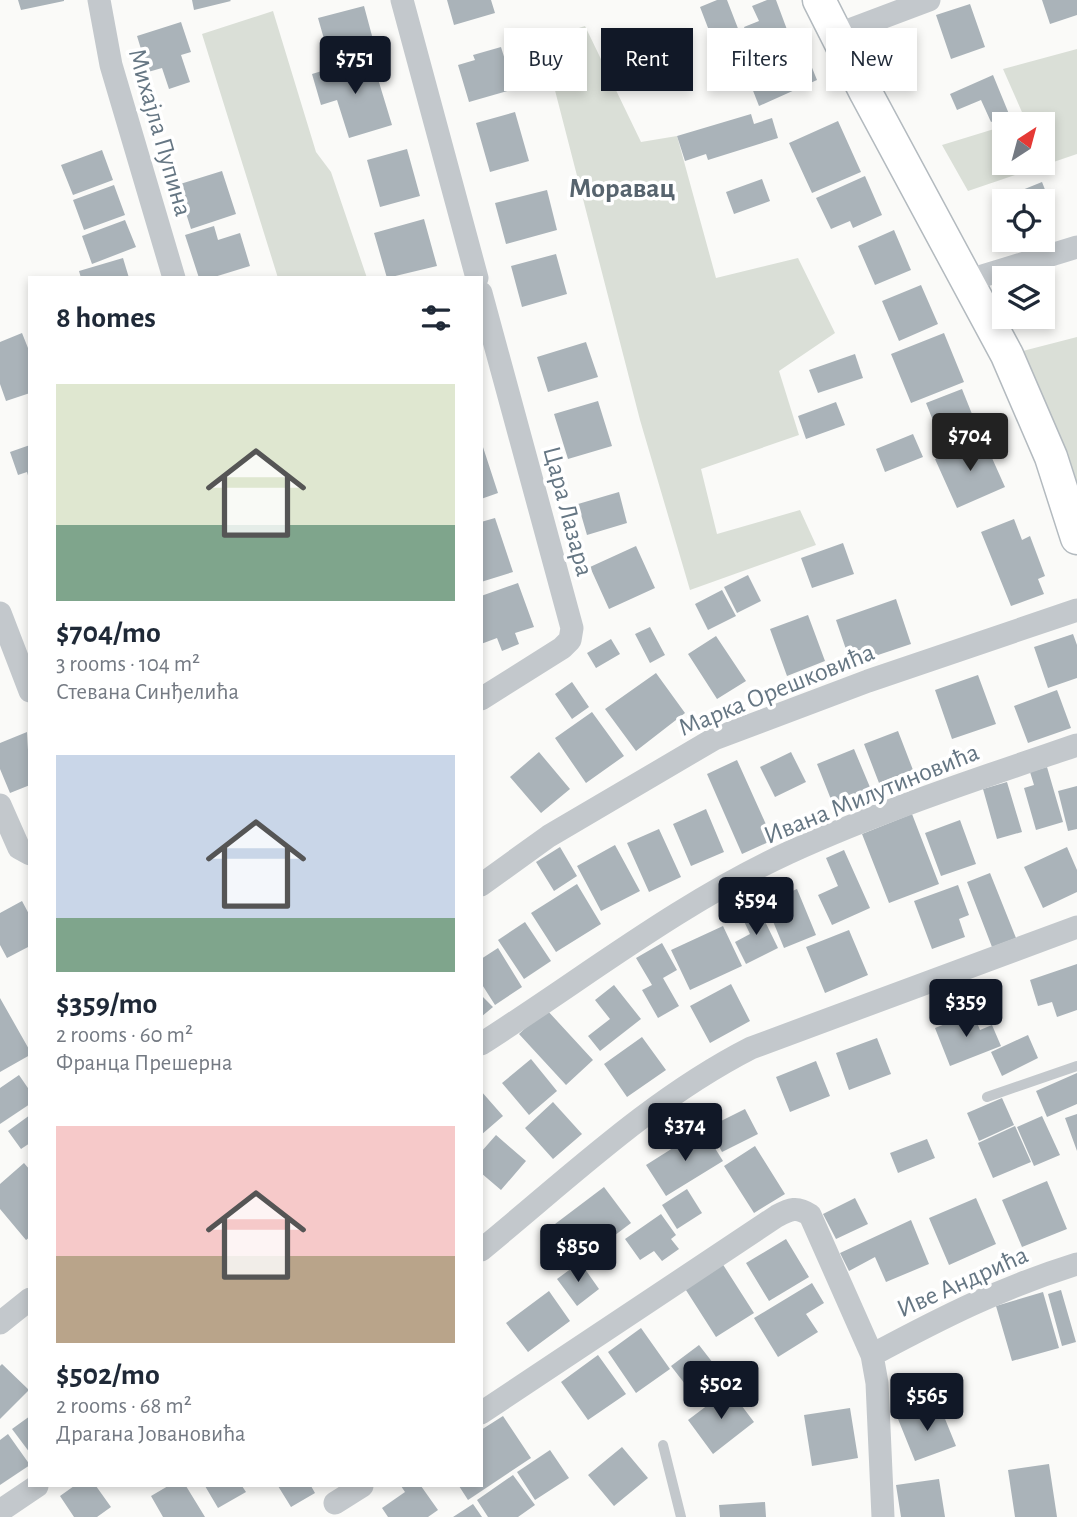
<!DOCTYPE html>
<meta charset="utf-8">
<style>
body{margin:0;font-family:"Alegreya Sans",sans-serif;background:#f2f2f3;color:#1f2937;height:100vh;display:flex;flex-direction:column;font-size:26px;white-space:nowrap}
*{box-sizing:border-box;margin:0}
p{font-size:23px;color:#747a83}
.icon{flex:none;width:38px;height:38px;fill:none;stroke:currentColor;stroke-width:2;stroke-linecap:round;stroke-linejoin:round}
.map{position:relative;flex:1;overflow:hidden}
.side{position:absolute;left:28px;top:276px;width:455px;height:1211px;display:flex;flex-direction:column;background:#fff;border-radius:0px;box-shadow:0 4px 10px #0003}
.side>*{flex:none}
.guide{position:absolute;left:504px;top:28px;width:467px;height:63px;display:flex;gap:14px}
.needle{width:46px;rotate:36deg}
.buttons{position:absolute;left:992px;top:112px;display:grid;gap:14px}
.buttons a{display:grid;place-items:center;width:63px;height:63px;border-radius:0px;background:#fff;box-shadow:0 4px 10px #0003;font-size:35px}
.price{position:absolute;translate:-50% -60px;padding:0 16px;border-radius:7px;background:#111827;color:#fff;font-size:23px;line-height:46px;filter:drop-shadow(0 2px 4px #0008)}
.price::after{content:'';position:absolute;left:50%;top:42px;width:21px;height:16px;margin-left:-10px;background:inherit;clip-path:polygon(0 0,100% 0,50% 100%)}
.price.selected{background:#222;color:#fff}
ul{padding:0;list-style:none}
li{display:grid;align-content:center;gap:14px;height:371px;padding:0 28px}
li span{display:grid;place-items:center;height:217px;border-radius:0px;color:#555}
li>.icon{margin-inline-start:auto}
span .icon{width:126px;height:126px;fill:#fffc;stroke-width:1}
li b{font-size:30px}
h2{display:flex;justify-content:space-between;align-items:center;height:84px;padding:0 28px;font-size:30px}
.tag{padding:0 24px;border-radius:0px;background:#fff;box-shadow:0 4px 10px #0003;font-size:24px;line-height:63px}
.tag.selected{background:#111827;color:#fff}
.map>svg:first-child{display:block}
.green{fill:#dadfd7}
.building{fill:#aab3b9}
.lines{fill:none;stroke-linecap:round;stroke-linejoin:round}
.secondary-casing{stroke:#b3babf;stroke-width:35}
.lane{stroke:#c3c8cc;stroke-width:10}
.street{stroke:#c3c8cc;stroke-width:23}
.secondary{stroke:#fff;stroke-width:32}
.labels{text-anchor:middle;stroke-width:7;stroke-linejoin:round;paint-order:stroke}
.street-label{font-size:26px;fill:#657683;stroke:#fff}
.neighbourhood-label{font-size:28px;font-weight:bold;fill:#57646e;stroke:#fff}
</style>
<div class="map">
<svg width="1077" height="1517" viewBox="0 0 1077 1517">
<rect width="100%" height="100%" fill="#fafaf8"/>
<path class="green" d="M273 11 316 152 331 172 367 278H278L202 34Z
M585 26 641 142 677 136 716 278 798 258 835 333 779 371 799 435 701 469 717 534 800 510 816 545 690 590 640 420 542 40Z
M1077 49V154L968 191 942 145 1004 126V163H1043V124H1009L1025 119 1003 69Z
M1077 337V498L1007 355Z"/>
<path class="building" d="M18 0H64V1L21 10Z
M192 0H230L231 1 194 10Z
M447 0H491L495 13 454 25Z
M717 0H727L744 44 718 54 700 7Z
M767 0H776L789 35 753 49 744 27 759 21 752 6Z
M1042 0H1077V15L1050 24Z
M970 4 985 47 951 59 936 15Z
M364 6 375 47 330 60 318 18Z
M181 22 191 52 181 55 190 82 169 89 162 68 148 72 137 36Z
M640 29 654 70 617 83 603 42Z
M800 38 817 80 759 106 741 60Z
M501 47 514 89 469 102 458 65 475 60 473 55Z
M371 56 392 125 349 138 337 100 321 105 312 74Z
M993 75 1009 114 991 122 981 100 957 110 950 94Z
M515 112 529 161 490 172 476 123Z
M751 114 754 124 772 118 778 138 708 160 706 154 685 161 677 136Z
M838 121 861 172 812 193 789 143Z
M407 149 420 196 380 207 367 160Z
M102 150 113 180 73 195 61 165Z
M222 171 236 214 191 229 177 185Z
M865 176 882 215 853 228 850 221 831 229 816 198Z
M762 179 770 201 734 214 726 192Z
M1042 182 1053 210 1043 214V201H1004V235L992 202Z
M114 185 125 215 84 230 73 200Z
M547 190 557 230 506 244 495 203Z
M424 219 437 266 387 278 374 233Z
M125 220 136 247 92 264 82 236Z
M214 226 218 240 240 233 250 266 211 278H199L185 235Z
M894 230 911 270 875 285 858 246Z
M1006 240H1028L1009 247Z
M556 254 567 294 522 307 511 266Z
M123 258 129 278H81L79 271Z
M921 285 938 324 899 341 882 301Z
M22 333 30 353V393L6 401 0 384V342Z
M944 333 964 382 911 403 891 354Z
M586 342 598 377 548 392 537 357Z
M855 354 863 378 818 393 809 370Z
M962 389 976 424 940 438 926 403Z
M598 401 612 446 568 459 554 414Z
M836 402 845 425 806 439 798 416Z
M913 434 923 457 885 472 876 449Z
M983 438 1005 487 957 508 935 459Z
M481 441 498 493 481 499Z
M30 445V479H29L27 472 18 475 10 452Z
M619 492 627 523 587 535 578 504Z
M495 518 513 572 481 582V522Z
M1014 519 1022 540 1030 536 1045 576 1038 579 1044 594 1011 606 981 532Z
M843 543 854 574 812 588 801 558Z
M636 546 655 588 609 609 590 567Z
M748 575 761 601 737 613 724 587Z
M518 583 534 627 515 633 519 644 502 651 497 638 481 644V596Z
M722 590 736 616 708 630 695 604Z
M896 599 911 644 851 664 836 620Z
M808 615 825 661 787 676 770 629Z
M650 627 665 655 650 663 635 634Z
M1073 634 1077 645V678L1048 688 1034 647Z
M716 636 746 681 717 699 688 654Z
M611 639 620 654 596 668 587 653Z
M656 673 685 713 636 751 605 709Z
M978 675 996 724 952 739 935 690Z
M572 682 589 707 572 719 555 694Z
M1057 690 1071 728 1028 743 1014 706Z
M592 712 624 756 586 783 555 738Z
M898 731 913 770 879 783 864 744Z
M27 732 30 785 10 793 0 769V743Z
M854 749 872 792 834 807 817 764Z
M539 752 570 789 541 813 510 777Z
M791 752 806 782 775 797 760 767Z
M737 760 773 840 742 854 707 774Z
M1047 767 1063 822 1036 830 1024 788 1034 785 1030 772Z
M1007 782 1022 832 997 839 983 789Z
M1077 786V829L1068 831 1058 791Z
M706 809 724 852 691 866 673 824Z
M912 814 939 884 889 903 862 834Z
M960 820 976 864 941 876 925 833Z
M659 829 681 877 649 892 627 843Z
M615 845 640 891 601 911 577 866Z
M560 847 577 876 554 891 536 862Z
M1067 847 1077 870V892L1043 908 1024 867Z
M844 850 870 908 832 925 818 895 838 886 826 858Z
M990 873 1016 938 992 947 967 882Z
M577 884 601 924 556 952 531 913Z
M958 885 969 915 959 919 965 937 932 949 914 901Z
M797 889 816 935 784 948 765 902Z
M22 901 30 916V946L7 958 0 945V913Z
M758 907 778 948 746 964 735 942 750 934 741 915Z
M525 922 551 961 524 979 498 940Z
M723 926 742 966 690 990 671 950Z
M849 930 868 975 825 993 806 947Z
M662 943 677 970 663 978 679 1006 658 1018 642 990 652 985 636 958Z
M498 948 522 987 495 1005 481 983V959Z
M1077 964V1010L1057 1017 1052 1002 1038 1006 1030 980Z
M731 984 750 1021 710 1043 690 1006Z
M614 985 641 1019 600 1051 588 1036 610 1019 595 1000Z
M481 995 493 1007 481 1017Z
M0 998 30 1051V1055L0 1072Z
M546 1009 593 1060 566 1085 519 1034Z
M973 1013 980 1030 992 1025 1001 1046 950 1066 935 1028Z
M1028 1035 1038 1058 1002 1076 991 1052Z
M642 1037 666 1070 627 1097 604 1064Z
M877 1038 891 1074 849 1090 836 1053Z
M531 1059 557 1091 529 1115 502 1083Z
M816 1061 830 1096 790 1112 776 1077Z
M1077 1073V1104L1047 1117 1036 1091Z
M19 1075 30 1091V1104L0 1124V1088Z
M481 1091 503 1116 481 1135Z
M1002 1098 1014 1125 979 1141 967 1113Z
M553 1102 582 1134 553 1159 525 1128Z
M745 1109 758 1134 722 1152 709 1127Z
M1077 1114V1151L1065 1118Z
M30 1115V1143L21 1149 8 1131Z
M1042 1116 1060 1155 1034 1166 1017 1127Z
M1015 1126 1031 1162 993 1178 978 1143Z
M703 1129 723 1161 666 1196 646 1165Z
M496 1135 526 1161 501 1190 481 1173V1152Z
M927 1139 935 1158 898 1173 890 1153Z
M755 1146 785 1194 754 1213 724 1166Z
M24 1163 30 1170V1237L26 1240 0 1209V1184Z
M1047 1181 1067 1229 1022 1247 1002 1200Z
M604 1187 631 1223 582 1260 555 1224Z
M687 1189 702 1213 677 1229 662 1205Z
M855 1198 868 1224 836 1239 823 1214Z
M976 1198 996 1244 949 1265 929 1218Z
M661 1214 676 1235 671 1239 679 1249 662 1261 654 1251 640 1260 625 1239Z
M911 1220 929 1264 886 1282 875 1257 849 1271 840 1253Z
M786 1239 809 1277 769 1301 746 1263Z
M580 1262 599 1289 577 1306 557 1279Z
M722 1263 754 1313 716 1337 684 1287Z
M812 1283 824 1303 806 1314 818 1332 778 1357 754 1318Z
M1061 1290 1076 1342 1062 1346 1048 1294Z
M549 1291 570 1321 528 1352 506 1323Z
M1043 1292 1059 1348 1012 1361 996 1306Z
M641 1328 670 1369 636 1393 608 1352Z
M699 1345 727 1381 699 1402 671 1366Z
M598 1355 626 1394 588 1420 561 1382Z
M2 1364 29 1390 0 1419V1366Z
M729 1389 754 1422 713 1454 688 1420Z
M939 1404 956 1446 915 1461 898 1419Z
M850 1408 858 1458 812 1466 804 1415Z
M30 1416V1453L12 1429Z
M503 1416 531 1458 468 1500 459 1486H481V1430Z
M8 1434 30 1465 0 1485V1440Z
M622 1447 648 1478 614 1506 588 1475Z
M550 1450 569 1478 535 1500 517 1472Z
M1049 1464 1057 1517H1015L1008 1470Z
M513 1475 535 1505 518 1517H488L477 1500Z
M939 1479 945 1517H901L896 1485Z
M74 1486H96L111 1507 97 1517H74L60 1496Z
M168 1486H186L205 1517H163L151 1496Z
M205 1486H242L246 1492 218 1508Z
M278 1486H311L315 1493 291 1507Z
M401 1486H421L438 1510 428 1517H388L382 1508 405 1492Z
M765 1502 766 1517H720L719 1505Z
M473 1504 482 1517H453Z"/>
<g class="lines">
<defs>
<path id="secondary" d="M819 0 866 93 1007 355 1051 457 1077 538"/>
</defs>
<use href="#secondary" class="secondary-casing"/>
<path class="lane" d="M987 1097 1077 1066
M663 1445 681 1517"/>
<path class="street" d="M99 0 111 65 174 278
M402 0 477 278
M836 35 929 0
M966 281 1077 247
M481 293 572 628 570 640 562 648 481 699
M0 613 30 691
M0 805 19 848 30 854
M481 885 549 836 714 739 868 681 1077 610
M481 1044C583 979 678 904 788 853 882 810 980 778 1077 745
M481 1250C568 1179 651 1099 751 1048L1077 927
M0 1323 30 1299
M872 1355C943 1317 1000 1288 1077 1264
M481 1413 777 1216C790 1209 797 1206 810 1215L872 1355 877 1383 883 1517
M335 1503 362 1486
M0 1511 37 1486"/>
<use href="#secondary" class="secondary"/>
</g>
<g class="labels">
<g class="street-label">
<text transform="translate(161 132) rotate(74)" y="9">Михајла Пупина</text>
<text transform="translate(569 511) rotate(75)" y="9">Цара Лазара</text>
<text transform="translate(776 689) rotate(-22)" y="9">Марка Орешковића</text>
<text transform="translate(871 793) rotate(-22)" y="9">Ивана Милутиновића</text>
<text transform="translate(962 1281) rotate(-24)" y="9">Иве Андрића</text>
</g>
<g class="neighbourhood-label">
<text x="622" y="197">Моравац</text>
</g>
</g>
</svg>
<div class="buttons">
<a><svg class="needle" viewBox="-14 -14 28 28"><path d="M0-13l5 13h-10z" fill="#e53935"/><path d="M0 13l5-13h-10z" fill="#747a83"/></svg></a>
<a><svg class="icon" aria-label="locate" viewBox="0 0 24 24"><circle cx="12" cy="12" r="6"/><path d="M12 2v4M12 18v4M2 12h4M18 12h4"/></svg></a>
<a><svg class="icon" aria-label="layers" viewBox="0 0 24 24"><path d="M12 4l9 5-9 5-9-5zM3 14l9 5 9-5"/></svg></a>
</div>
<b class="price" style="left:355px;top:96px">$751</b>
<b class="price selected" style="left:970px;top:473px">$704</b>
<b class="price" style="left:756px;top:937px">$594</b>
<b class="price" style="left:966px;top:1039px">$359</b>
<b class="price" style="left:685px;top:1163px">$374</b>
<b class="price" style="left:578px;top:1284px">$850</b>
<b class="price" style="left:721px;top:1421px">$502</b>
<b class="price" style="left:927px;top:1433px">$565</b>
<div class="guide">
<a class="tag">Buy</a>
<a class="tag selected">Rent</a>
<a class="tag">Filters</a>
<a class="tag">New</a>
</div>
<section class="side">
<h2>8 homes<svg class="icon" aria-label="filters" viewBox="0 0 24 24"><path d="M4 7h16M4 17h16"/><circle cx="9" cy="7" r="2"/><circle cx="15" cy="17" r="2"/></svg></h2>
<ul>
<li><span style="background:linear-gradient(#dfe7d0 65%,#7fa58c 0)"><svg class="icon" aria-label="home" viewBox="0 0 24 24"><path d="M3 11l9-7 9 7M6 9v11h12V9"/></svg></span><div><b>$704/mo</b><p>3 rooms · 104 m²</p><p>Стевана Синђелића</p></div></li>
<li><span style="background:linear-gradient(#c9d6e8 75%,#7fa58c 0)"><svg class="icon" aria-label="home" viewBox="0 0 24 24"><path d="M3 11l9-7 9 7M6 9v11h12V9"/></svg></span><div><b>$359/mo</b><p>2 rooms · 60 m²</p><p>Франца Прешерна</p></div></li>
<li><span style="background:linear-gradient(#f6c9c9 60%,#b9a48a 0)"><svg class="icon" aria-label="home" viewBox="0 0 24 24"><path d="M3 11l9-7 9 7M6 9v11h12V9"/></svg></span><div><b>$502/mo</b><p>2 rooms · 68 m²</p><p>Драгана Јовановића</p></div></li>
</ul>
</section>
</div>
